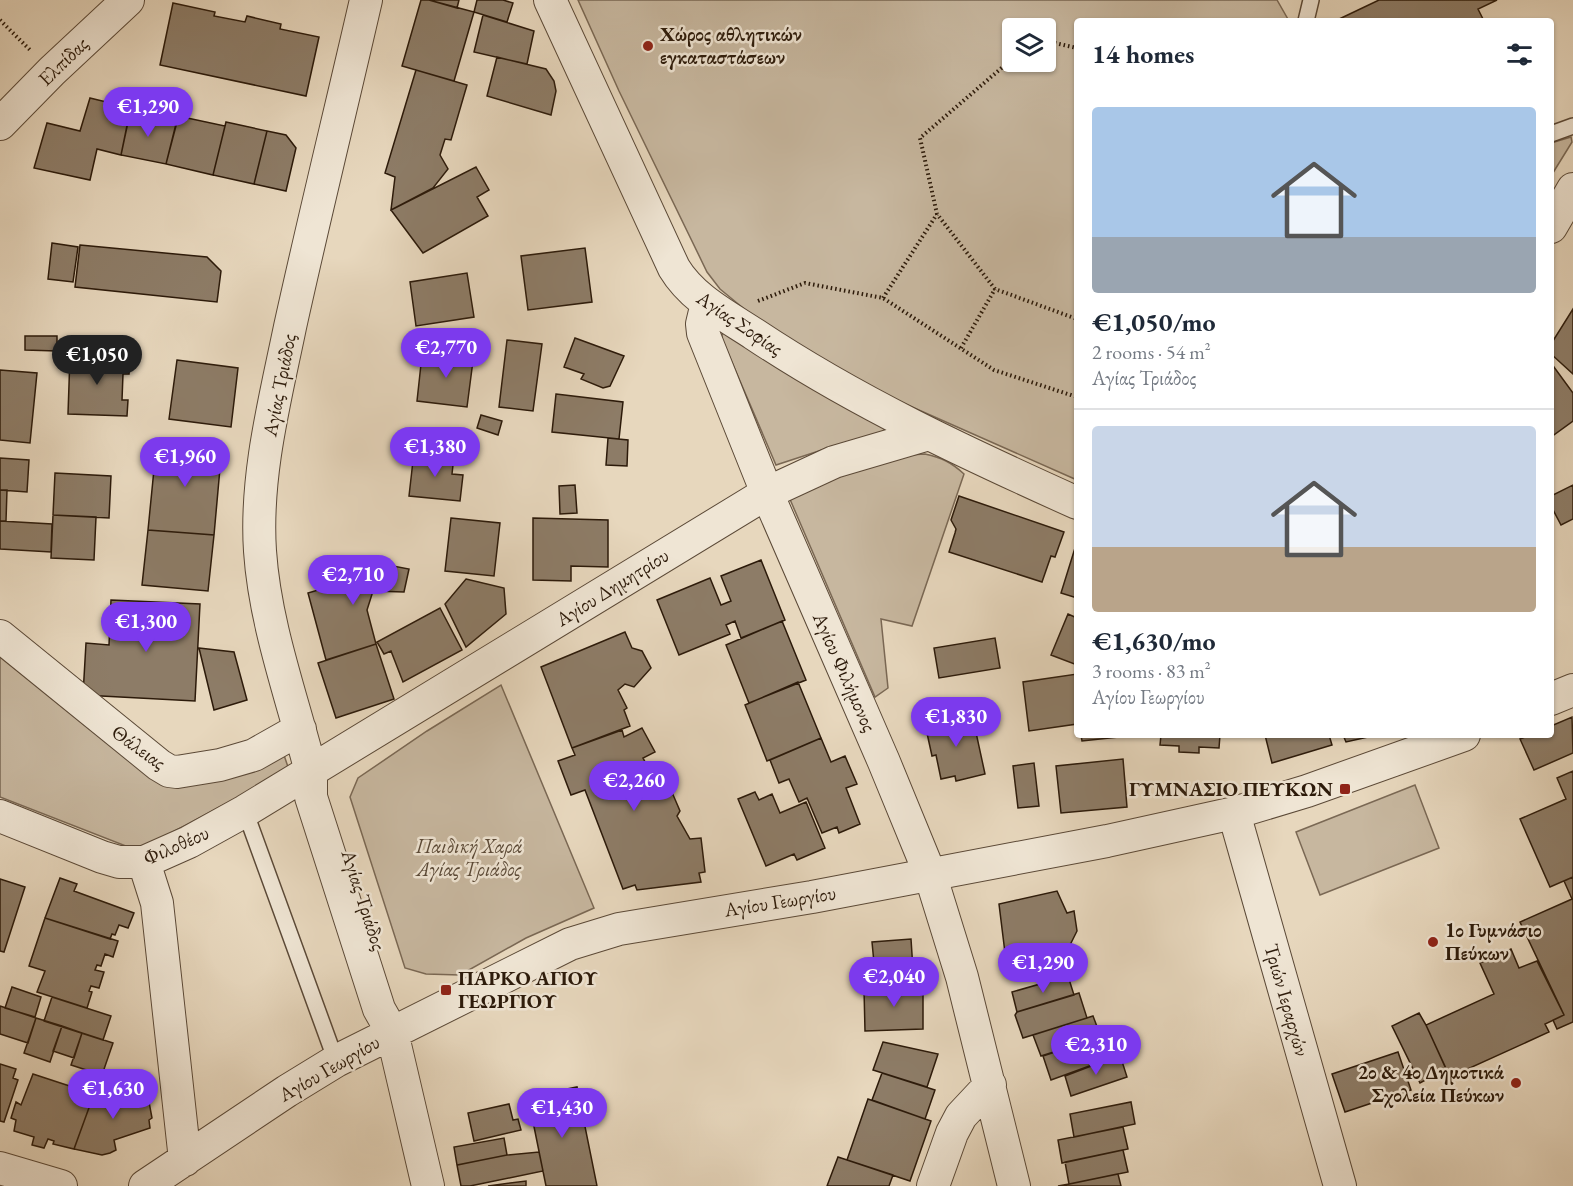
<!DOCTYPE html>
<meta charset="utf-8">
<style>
body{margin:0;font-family:"EB Garamond",serif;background:#f6f6f7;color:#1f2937;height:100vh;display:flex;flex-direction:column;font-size:22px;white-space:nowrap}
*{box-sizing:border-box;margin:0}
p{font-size:20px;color:#747a83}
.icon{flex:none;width:33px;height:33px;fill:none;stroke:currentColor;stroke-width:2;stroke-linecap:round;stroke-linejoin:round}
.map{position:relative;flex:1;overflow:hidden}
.side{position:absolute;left:1074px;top:18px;width:480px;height:720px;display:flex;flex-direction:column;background:#fff;border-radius:6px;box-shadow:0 2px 4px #0004}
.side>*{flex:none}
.tools{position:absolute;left:1002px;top:18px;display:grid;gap:12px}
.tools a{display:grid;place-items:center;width:54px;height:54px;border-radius:6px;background:#fff;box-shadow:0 2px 4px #0004;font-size:30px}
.price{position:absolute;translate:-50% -51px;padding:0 14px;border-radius:21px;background:#7c3aed;color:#fff;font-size:20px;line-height:39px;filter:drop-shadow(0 2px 3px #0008)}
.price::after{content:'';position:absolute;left:50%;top:36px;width:18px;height:14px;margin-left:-9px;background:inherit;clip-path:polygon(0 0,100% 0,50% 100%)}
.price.current{background:#222;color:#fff}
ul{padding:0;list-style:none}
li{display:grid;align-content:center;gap:12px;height:318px;padding:0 18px}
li+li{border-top:2px solid #e0e1e3}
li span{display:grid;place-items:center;height:186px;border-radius:6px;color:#555}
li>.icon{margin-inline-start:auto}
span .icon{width:108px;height:108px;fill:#fffc;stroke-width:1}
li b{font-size:26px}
h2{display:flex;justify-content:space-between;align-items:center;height:72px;padding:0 18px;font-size:26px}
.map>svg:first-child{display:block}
.green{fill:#c7b79f;stroke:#7a6854;stroke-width:1.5;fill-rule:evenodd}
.building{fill:#8d7c67;stroke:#2c1a0a;stroke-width:1.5}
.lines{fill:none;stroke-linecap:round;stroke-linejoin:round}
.lane-casing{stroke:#5b4937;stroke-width:18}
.street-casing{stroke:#5b4937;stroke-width:34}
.path{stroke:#2c1a0a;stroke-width:4;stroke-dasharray:1.5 3;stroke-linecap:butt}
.lane{stroke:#efe5d4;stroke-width:15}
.street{stroke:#efe5d4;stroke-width:32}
.poi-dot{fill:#8f2418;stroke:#efe5d4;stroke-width:2}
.labels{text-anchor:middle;stroke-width:5;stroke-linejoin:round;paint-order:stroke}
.poi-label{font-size:20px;font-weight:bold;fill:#2c1a0a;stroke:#efe5d4;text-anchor:start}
.street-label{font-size:20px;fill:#2c1a0a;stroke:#efe5d4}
.park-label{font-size:20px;font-style:italic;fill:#5a4937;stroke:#efe5d4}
</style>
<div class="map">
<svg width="1573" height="1186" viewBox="0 0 1573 1186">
<rect width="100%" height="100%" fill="#e7d7bd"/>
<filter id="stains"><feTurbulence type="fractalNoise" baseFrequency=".00333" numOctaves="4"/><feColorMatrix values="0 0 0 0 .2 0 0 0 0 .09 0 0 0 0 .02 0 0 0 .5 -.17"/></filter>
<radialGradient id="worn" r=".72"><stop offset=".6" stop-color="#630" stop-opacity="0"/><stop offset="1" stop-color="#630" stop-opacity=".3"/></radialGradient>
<path class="green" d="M578 0H1277L1289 21H1077V480L860 384 754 317 720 289 707 272 619 91ZM1012 28H1046V62H1012Z
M1571 137 1572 142 1551 176V143Z
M724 332 886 427 881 435 828 448 776 465 722 339V335Z
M925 454C942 458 951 462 964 474L912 626 881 619 888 688 875 697 789 497 892 456Z
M0 655 151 776 282 749 289 770 141 849 136 850 0 797Z
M501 685 594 908 526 938 460 975 426 974 405 968 350 797 358 778 427 731Z
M1415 785 1439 848 1320 895 1296 832Z"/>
<path class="building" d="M421 0H429L474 12 454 81 402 66Z
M429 0H459L457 8Z
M477 0H503L513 3 507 22 474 12Z
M1379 0H1497L1478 9 1484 21H1335Z
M173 3 215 12 214 16 245 22 247 16 281 24 280 29 319 37 306 96 160 65Z
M483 15 534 31 527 64 474 52Z
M497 57 546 69 554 81 556 91 551 115 487 96Z
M416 70 467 85 451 140 445 139 440 155 448 169 433 188 391 210 395 177 385 173Z
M90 98 131 108 121 155 97 149 90 180 34 168 47 123 80 131Z
M130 111 177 122 166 164 121 155Z
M178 116 225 126 213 175 166 164Z
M226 122 267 131 254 184 213 175Z
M267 131 286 135 296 148 286 191 254 184Z
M476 167 489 190 477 197 488 216 423 253 391 210Z
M52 243 78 247 73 282 48 279Z
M80 245 207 257 221 271 217 302 75 287Z
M585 248 592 302 528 310 521 256Z
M467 273 474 317 416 326 410 282Z
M1573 309V374L1551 354V344Z
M25 336H57V351L25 350Z
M575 338 624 356 610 386 603 388 581 379 584 374 564 367Z
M507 340 542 344 533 411 499 407Z
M451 350 474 353 467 407 417 401 422 355 451 359Z
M70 356 130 358 129 374H123L122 400H128L127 416 68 414Z
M177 360 238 368 231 427 169 419Z
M1551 363 1573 393V421L1551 437Z
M0 370 37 373 30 443 0 440Z
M556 394 623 402 619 439 552 432Z
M481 415 502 421 498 435 477 428Z
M608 438 628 440 627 466 606 465Z
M157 439 222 446 214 535 148 530Z
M414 452 454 456 452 474 463 475 460 501 409 496Z
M0 458 29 460 27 492 0 490Z
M55 473 111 476 109 518 53 515Z
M575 485 577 513 560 514 559 486Z
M1573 485V519L1561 525 1551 506V496Z
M0 490H7L6 521H0Z
M959 496 1064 532 1055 557 1051 556 1042 582 949 552 955 533 956 529 951 520Z
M53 515 96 517 94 560 51 558Z
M451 518 500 523 494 576 445 571Z
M533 518 608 520V567L571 566V581L533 580Z
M0 521 52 524 51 552 0 549Z
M148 530 214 535 208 591 142 585Z
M1075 548H1077V598L1061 593Z
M351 558 409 569 404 592 373 591 367 610 376 644 326 660 308 593 342 583Z
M761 560 785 620 741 638 735 621 726 625 730 634 679 655 657 600 710 578 721 605 731 601 721 576Z
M466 579 504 588 506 614 466 647 445 604Z
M111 600 200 604 195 701 83 695 86 643 109 645Z
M440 608 462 650 403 682 391 651 384 654 377 642Z
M1068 614 1077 618V665L1051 655Z
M782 621 806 680 749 703 726 645Z
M625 632 632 648 642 651 651 668 634 687 625 684 618 690 627 708 624 710 630 726 572 748 541 667Z
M995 638 1000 668 939 678 934 648Z
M376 644 394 699 336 718 318 663Z
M199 648 234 652 247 700 214 710Z
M1077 674V724L1029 731 1023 682Z
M798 682 821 738 767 761 745 705Z
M972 714 985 774 956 781 955 776 941 779 936 755 932 756 925 724Z
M1572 717 1573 753 1534 770 1520 739 1530 735H1551V726Z
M642 728 655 752 643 758 656 782 665 776 680 811 677 816 690 839 701 838 705 872 699 873 701 882 637 890 635 885 623 889 585 790 571 795 558 761 575 755 572 748 622 730 624 737Z
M1081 735H1117L1118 737 1082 741Z
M1161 735H1220L1219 748 1199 747V753L1179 752V746L1160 745Z
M1265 735H1329L1332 745 1272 763Z
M1343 735H1377L1346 742Z
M821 738 831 762 845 756 857 784 846 788 860 824 839 833 837 827 822 833 807 798 799 802 789 779 779 783 770 760Z
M1123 759 1127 807 1061 813 1056 766Z
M1034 763 1039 806 1018 808 1013 766Z
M1573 771V877L1550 887 1520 819 1566 799 1557 778Z
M755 792 759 800 772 794 780 813 806 802 825 848 797 860 794 854 766 866 738 799Z
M1573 877V1022L1557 1029 1553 1020 1564 1015 1520 922 1572 899 1564 881Z
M60 878 77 884 74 891 134 913 128 928 119 925 115 935 112 934 110 939 45 918Z
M0 879 25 887 4 952 0 951Z
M1057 891 1067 913 1074 911 1077 931 1067 951 1006 961 999 904Z
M45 918 118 941 113 957 105 954 101 966 97 965 95 970 104 972 99 988 91 986 89 991 92 992 87 1008 37 992 45 971 29 966Z
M911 939 914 985 864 989 863 963H874L872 942Z
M1511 949 1519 968 1537 961 1564 1015 1545 1024 1549 1032 1450 1077 1426 1025 1494 994 1480 963Z
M1068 976 1074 995 1017 1012 1012 992Z
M923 985V1029L865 1031 864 989Z
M12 987 41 997 35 1017 5 1008Z
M1079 993 1087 1018 1023 1038 1015 1015 1017 1012Z
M52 997 111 1016 103 1040 44 1021Z
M0 1006 36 1018 28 1043 0 1034Z
M1419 1013 1426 1025 1446 1069 1420 1083 1392 1026Z
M1093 1016 1101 1037 1041 1056 1033 1035Z
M36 1018 62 1026 50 1062 24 1053Z
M62 1026 82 1033 74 1058 53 1051Z
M82 1033 113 1043 102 1075 71 1065Z
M1106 1035 1114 1057 1051 1080 1043 1056Z
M883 1042 938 1054 927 1087 873 1070Z
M1398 1052 1411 1090 1345 1112 1332 1074Z
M1120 1055 1127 1077 1071 1096 1065 1076Z
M0 1064 16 1069 13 1078 18 1080 4 1122 0 1121Z
M882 1073 935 1090 925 1119 872 1100Z
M33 1074 94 1094 74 1149 53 1144 54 1141 48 1139 44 1148 32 1145 34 1137 14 1131 16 1120 11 1118 16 1102 21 1105Z
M130 1081 141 1102H149L152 1118 149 1120 150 1128 114 1140 116 1150 110 1153 102 1155 74 1149 94 1094 109 1100 110 1090Z
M577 1087 597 1186H546L528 1097Z
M868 1099 931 1121 910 1181 847 1160Z
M1131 1102 1135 1124 1074 1137 1070 1114Z
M509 1104 513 1120 518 1119 521 1130 474 1141 468 1113Z
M1123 1127 1128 1149 1062 1163 1058 1140Z
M504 1138 507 1155 457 1165 454 1147Z
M1123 1150 1128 1172 1069 1184 1065 1162Z
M539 1152 543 1171 470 1186H461L457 1165 507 1155Z
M838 1157 893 1175 889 1186H827Z
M1118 1174 1121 1186H1058L1069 1184Z
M526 1181V1186H488Z"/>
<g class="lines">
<defs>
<path id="lane" d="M1306 21 1311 0
M1551 134 1573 126
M245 811 336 1061"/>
<path id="street" d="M366 0C341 109 314 218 290 327 275 400 255 476 260 551 265 626 293 700 311 772V797L379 1009 392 1032 428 1186
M550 0 674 268C692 298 725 315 754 334 856 402 966 453 1077 503
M0 124 52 71 128 0
M1551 227 1573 189
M707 303 702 324 703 333 767 493 884 762 930 874 962 977 1014 1186
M0 636 159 765 169 771 177 772 220 765 254 755 300 729
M1551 699 1573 690
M1234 813 1340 1186
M0 816 102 857 119 862H144L189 842 245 811 767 493 834 462 929 434
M144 862 157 903 185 1160
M0 1168 61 1186
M145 1186 287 1091 336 1061 570 944 619 929 812 897 1107 841 1234 813 1307 791 1464 735
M933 1186 952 1133 961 1116 990 1085"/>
</defs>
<use href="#lane" class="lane-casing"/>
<use href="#street" class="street-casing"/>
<path class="path" d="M0 20 31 51
M1046 41 1077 48
M1012 59 920 138 937 214 995 289 1077 319
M883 298 937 214
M758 301 805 283 883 298 994 370 1077 397
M961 348 995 289"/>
<use href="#lane" class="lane"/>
<use href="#street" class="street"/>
</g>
<g class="poi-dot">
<circle cx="648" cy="46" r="6"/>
<rect x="1339" y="783" width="12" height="12" rx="3"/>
<circle cx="1433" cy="942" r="6"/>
<rect x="440" y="984" width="12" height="12" rx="3"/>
<circle cx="1516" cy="1083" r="6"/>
</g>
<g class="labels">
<g class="poi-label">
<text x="660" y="41">Χώρος αθλητικών<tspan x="660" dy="23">εγκαταστάσεων</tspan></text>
<text x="1333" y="796" text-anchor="end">ΓΥΜΝΑΣΙΟ ΠΕΥΚΩΝ</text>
<text x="1445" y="937">1ο Γυμνάσιο<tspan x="1445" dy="23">Πεύκων</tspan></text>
<text x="458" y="985">ΠΑΡΚΟ ΑΓΙΟΥ<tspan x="458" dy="23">ΓΕΩΡΓΙΟΥ</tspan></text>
<text x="1504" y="1079" text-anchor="end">2ο &amp; 4ο Δημοτικά<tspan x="1504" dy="23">Σχολεία Πεύκων</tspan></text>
</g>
<g class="street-label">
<text transform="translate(63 61) rotate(-44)" y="7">Ελπίδας</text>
<text transform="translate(740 323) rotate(34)" y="7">Αγίας Σοφίας</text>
<text transform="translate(279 385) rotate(-79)" y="7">Αγίας Τριάδος</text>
<text transform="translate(612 587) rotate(-32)" y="7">Αγίου Δημητρίου</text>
<text transform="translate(845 672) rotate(66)" y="7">Αγίου Φιλήμονος</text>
<text transform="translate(139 747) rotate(36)" y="7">Θάλειας</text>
<text transform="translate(176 845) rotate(-24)" y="7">Φιλοθέου</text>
<text transform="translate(364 900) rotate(72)" y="7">Αγίας Τριάδος</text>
<text transform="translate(780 901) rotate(-9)" y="7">Αγίου Γεωργίου</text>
<text transform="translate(1287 1000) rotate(74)" y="7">Τριών Ιεραρχών</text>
<text transform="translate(329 1068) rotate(-30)" y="7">Αγίου Γεωργίου</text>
</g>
<g class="park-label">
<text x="469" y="853">Παιδική Χαρά<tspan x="469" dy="23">Αγίας Τριάδος</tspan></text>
</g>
</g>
<rect width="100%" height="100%" filter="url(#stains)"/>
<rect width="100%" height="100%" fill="url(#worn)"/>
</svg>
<div class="tools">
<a><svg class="icon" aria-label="layers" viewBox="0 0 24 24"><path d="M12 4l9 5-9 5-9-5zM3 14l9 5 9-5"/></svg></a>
</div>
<b class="price" style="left:148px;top:138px">€1,290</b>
<b class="price" style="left:446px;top:379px">€2,770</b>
<b class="price current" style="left:97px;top:386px">€1,050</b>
<b class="price" style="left:435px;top:478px">€1,380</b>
<b class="price" style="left:185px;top:488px">€1,960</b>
<b class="price" style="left:353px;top:606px">€2,710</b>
<b class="price" style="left:146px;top:653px">€1,300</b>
<b class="price" style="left:956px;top:748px">€1,830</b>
<b class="price" style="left:634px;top:812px">€2,260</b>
<b class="price" style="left:1043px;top:994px">€1,290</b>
<b class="price" style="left:894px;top:1008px">€2,040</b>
<b class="price" style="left:1096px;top:1076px">€2,310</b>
<b class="price" style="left:113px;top:1120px">€1,630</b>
<b class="price" style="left:562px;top:1139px">€1,430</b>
<section class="side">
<h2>14 homes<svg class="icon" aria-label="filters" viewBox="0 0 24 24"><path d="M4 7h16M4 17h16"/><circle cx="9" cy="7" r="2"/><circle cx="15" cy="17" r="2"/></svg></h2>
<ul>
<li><span style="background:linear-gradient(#a9c7e8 70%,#9aa5b1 0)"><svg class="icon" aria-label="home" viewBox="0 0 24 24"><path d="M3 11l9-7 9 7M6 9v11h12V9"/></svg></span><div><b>€1,050/mo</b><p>2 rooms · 54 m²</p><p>Αγίας Τριάδος</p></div></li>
<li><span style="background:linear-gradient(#c9d6e8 65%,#b9a48a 0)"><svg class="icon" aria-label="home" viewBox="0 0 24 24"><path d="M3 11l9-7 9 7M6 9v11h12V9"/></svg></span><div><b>€1,630/mo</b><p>3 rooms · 83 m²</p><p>Αγίου Γεωργίου</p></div></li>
</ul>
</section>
</div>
